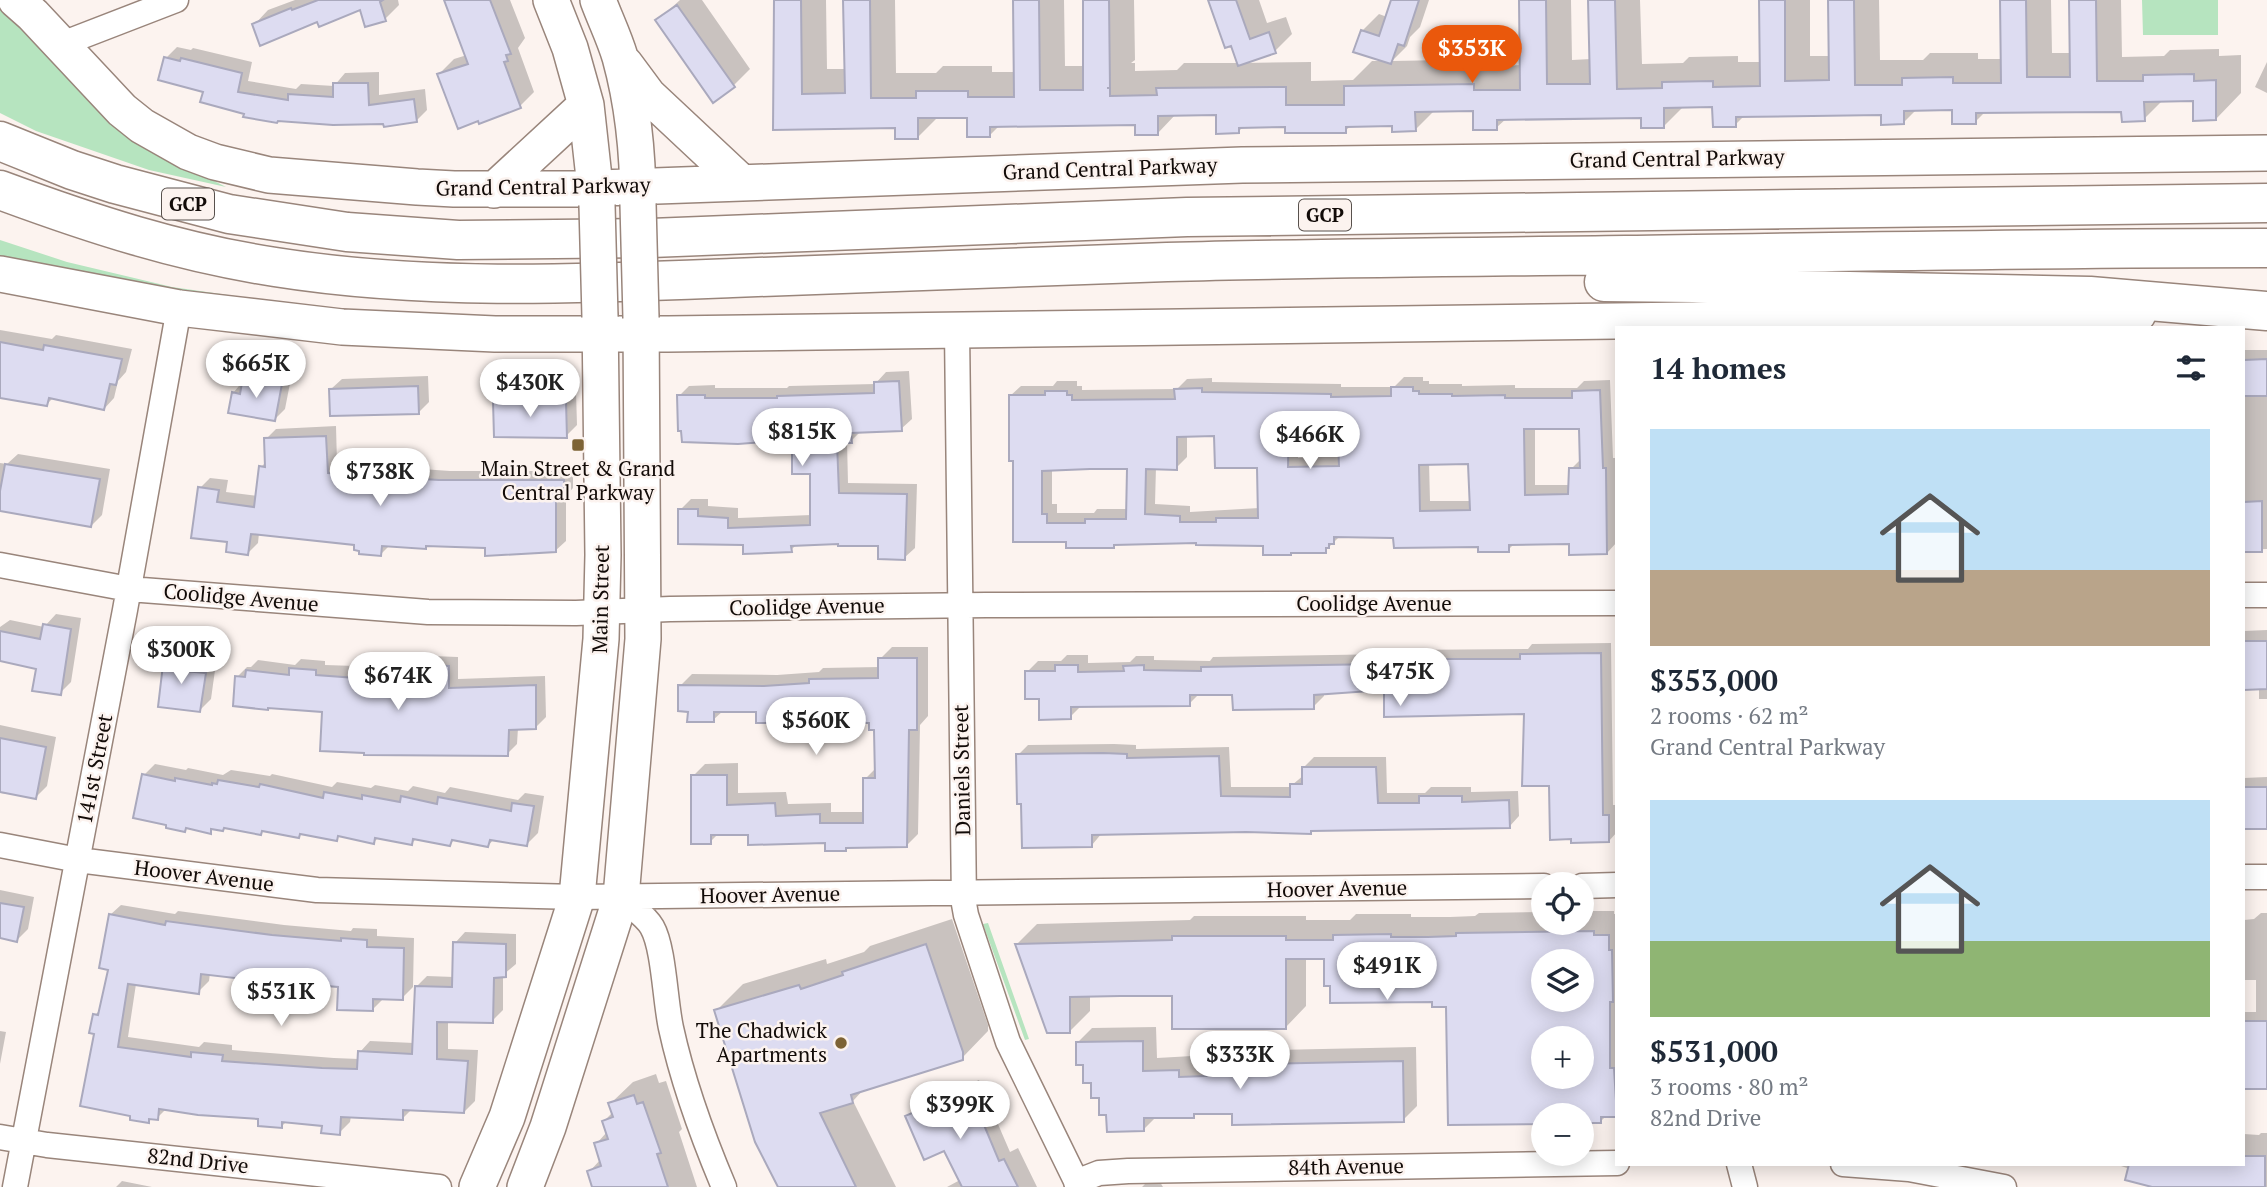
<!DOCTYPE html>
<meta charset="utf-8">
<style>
body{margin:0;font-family:"PT Serif",serif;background:#f2f2f3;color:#1f2937;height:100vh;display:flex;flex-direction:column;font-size:26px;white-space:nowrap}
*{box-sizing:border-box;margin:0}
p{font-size:23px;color:#747a83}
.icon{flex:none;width:38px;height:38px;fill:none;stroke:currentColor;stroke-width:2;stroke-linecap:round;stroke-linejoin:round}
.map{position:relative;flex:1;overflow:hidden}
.details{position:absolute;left:1615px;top:326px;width:630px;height:840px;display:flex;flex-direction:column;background:#fff;border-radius:0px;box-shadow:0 4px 18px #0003}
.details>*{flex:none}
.fabs{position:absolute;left:1531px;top:872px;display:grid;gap:14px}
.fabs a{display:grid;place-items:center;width:63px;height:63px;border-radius:50%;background:#fff;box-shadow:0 4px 18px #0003;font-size:35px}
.price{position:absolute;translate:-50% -60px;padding:0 16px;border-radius:24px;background:#fff;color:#222;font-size:23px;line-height:46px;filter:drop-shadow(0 2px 4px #0008)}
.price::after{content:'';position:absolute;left:50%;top:42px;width:21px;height:16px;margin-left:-10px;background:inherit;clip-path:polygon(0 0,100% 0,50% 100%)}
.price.on{background:#ea580c;color:#fff}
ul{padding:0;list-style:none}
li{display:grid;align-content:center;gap:14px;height:371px;padding:0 35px}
li span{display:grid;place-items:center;height:217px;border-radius:0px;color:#555}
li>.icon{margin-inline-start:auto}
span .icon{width:126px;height:126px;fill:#fffc;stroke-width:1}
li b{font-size:30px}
h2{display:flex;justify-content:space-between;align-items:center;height:84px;padding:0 35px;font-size:30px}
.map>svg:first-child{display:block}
.green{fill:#b6e4bf}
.shadow{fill:#0003;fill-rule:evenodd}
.building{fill:#dddcf1;stroke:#aaa9bd;stroke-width:2;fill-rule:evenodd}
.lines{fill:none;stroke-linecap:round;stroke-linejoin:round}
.street-casing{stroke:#99857b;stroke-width:27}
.secondary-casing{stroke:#99857b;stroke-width:38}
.highway-casing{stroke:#99857b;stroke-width:41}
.street{stroke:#fff;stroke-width:24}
.secondary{stroke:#fff;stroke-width:35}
.highway{stroke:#fff;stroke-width:38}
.secondary-bridge-casing{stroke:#99857b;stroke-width:38;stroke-linecap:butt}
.secondary-bridge{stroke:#fff;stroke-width:35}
.poi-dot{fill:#7d6335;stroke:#fcf3ef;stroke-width:2.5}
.labels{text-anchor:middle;stroke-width:5;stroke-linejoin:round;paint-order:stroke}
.shield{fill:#fcf3ef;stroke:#58514d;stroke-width:2}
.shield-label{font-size:19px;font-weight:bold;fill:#120b08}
.street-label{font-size:21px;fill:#120b08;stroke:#fcf3ef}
.poi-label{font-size:21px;fill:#120b08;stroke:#fcf3ef}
</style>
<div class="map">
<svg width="2267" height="1187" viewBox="0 0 2267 1187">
<rect width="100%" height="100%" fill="#fcf3ef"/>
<path class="green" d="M2142 0H2218V35H2143Z
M0 8 136 141 226 187 149 170 36 131 0 113Z
M0 240 67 262 172 287 277 302 177 295 0 263Z
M988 923 1029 1039 1025 1040 983 924Z"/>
<path class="shadow" d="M295 0H398L399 5 385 19 361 8 318 20 254 25 268 10Z
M446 0H510L525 38 518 48 534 92 520 106 439 74 454 59 467 55Z
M680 0H702L750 69 733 86 658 20Z
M775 0H826L827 69H846L845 0H895L896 73H936L943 66H992V72H1016L1015 0H1064L1065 66H1085L1084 0H1134L1135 60 1131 63H1135V71L1177 70 1184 63H1239L1210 0H1259L1267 23 1286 17 1292 34 1275 51 1244 63 1311 62V81L1353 80 1372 61H1384L1362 31 1379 14 1387 17 1393 0H1429L1420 27 1410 37 1407 46 1392 61 1499 59V66L1522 65 1521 0H1571L1572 60 1591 59 1590 0H1640L1642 64 1683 63 1689 57 1738 56V62H1762L1761 0H1810V56H1830L1829 0H1879L1880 60H1923L1930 53H1978V59H2002L2001 0H2051L2052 53H2071L2070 0H2121L2122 57 2164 56 2170 50 2219 49V56L2241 55V93L2216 119 2195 99H2164L2144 119 2123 110 1986 111 1975 122 1954 108 1917 109 1903 123 1883 113 1745 115 1735 125 1714 106H1684L1664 126 1643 116 1507 118 1496 128 1475 110H1435L1415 130 1393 124 1352 125 1345 131 1287 125 1244 126 1238 132 1218 114H1176L1158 133 1137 123 1000 125 989 136 968 116H939L918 137 897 127 775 129Z
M177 47 191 50 193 48 252 62 248 81 296 89 301 84 334 86 345 73 379 72V95L425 89 427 110 416 121 385 122 246 113 205 90 166 58Z
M2267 62V93L2255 87Z
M0 330 52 339 56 335 132 349 126 372 118 381 114 398 104 409 54 397 47 404 0 394Z
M2244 350H2267V549L2244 550Z
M255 367 292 373 285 409 274 420 233 393Z
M909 371 912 419 901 429 861 431 851 441H847L848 483 917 484 915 548 904 558 880 545 797 544 791 550 745 543 680 510 691 499H708V506L738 508V518L811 515V473L793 438 679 396 689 386 715 385V388H787L789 386 875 384 886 372Z
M428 376 429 402 418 413 331 389 342 379Z
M1404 377H1423V381H1429V384H1462V386L1515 385V388H1577L1584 381 1610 380 1613 458H1616L1617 542 1607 553 1570 542 1515 543 1508 550 1479 545 1395 537 1340 536 1325 551 1198 541 1117 543 1114 546 1068 541H1015V459L1010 396 1021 386H1053L1057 381H1077V386H1082V390L1177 389 1187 379 1212 378V382L1341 384V387H1394ZM1339 414 1340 456 1298 458 1299 415ZM1535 428H1581L1582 458 1571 469 1570 485H1535ZM1216 434 1259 466V508L1190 512V506L1155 504 1156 467 1176 468 1187 457V435ZM1470 462 1471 501H1430L1429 463ZM1128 467V509H1097L1094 513H1057V504H1052V469Z
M506 390H532V392L576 391 577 425 566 436 495 401Z
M336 426 337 463 450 471H573V488L566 496V541L555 551 427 545 425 547 390 545 381 554 356 543 259 533 258 543 248 553 229 541 200 488 210 478 228 480 226 492 257 496 261 467 267 461 266 439 276 429Z
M18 454 110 469 102 515 91 526 0 509V463L7 464Z
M56 614 81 618 71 682 60 693 38 667 0 659V627L10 620 44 627Z
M2267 630V699H2259V687L2244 688V631Z
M1611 643 1613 805H1617V832L1609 841 1551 784 1526 712 1385 689 1324 692V696L1313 707 1234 693H1200L1189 704 1081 706 1070 717 1041 698 1027 672 1038 661H1061L1067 655H1088V663L1130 662 1136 656H1154V660L1210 661 1213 657 1391 654 1396 650 1528 649 1532 644Z
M176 646 197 648 195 661 216 663 211 699 200 710 165 657Z
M892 647H928V716L920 725 918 834 906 846H848L845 849 827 841 749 833H719L710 842 693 776 705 764 738 763V793L786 792 788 804 831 803V812H865V779L877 767 876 728 871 721 758 711H723L713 720 689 710 680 686 692 674 777 675 819 672 823 668 880 667V659Z
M432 656 458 657V679L545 676 546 717 536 727 518 728 517 744 507 754 324 710 237 677 247 667H251L258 660 295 665 301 659 325 661V665L356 666V668L365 669V673L369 674V675L422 679V666Z
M0 725 56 737 47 786 36 797 0 793Z
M1114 744 1136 745V749L1229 747 1231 787H1292V785L1304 775V767L1314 757H1386L1387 793H1425L1431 787H1471V792L1518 791 1519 816 1509 827 1312 830 1310 832 1102 833 1092 845 1023 802 1018 755 1028 745Z
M155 764 186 770 188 768 223 775 231 770 270 776 272 774 332 787 337 782 371 788 375 785 408 791 413 786 445 793 450 787 518 800 525 793 544 796 538 833 527 844 494 839 488 846 455 839 450 844 417 838 412 843 379 837 374 842 340 835 336 839 302 832 298 836 264 829 260 833 225 827 214 828 210 832 188 827 185 830 144 775Z
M2267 777V827L2244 828V778Z
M0 890 34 897 28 929 17 940 0 936Z
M121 905 175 914 178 911 284 925 351 931 353 928 377 929V936L414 938 413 987 402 998 383 999 372 1010 340 985 210 973 209 981 198 992 136 984 128 1037 199 1047 204 1042 232 1045V1050L334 1058 359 1059 360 1052 370 1041 414 1043 417 986 427 976 454 977 455 943 465 932 516 934V964L503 975V1010L492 1021 448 1020V1049L478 1050 475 1101 464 1112 412 1109 402 1119 351 1116 350 1122 339 1133 323 1124 287 1121 281 1127 260 1118 167 1108 157 1118 152 1117 148 1121 96 1033 95 1015 102 1008 110 969V915Z
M1582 911H1614V914H1617V1115H1607L1601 1121H1582V1115L1448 1005 1325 957H1306V1006L1286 1027 1173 994 1090 995V1011L1070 1031 1017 944 1037 924 1190 920 1194 916H1306V920H1350L1356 914H1411V917H1450L1475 916 1479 913 1544 912V922H1582ZM1544 961H1582V999H1544ZM1544 1038H1582V1076H1544Z
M2261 913H2267V1087L2244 1088V1012H2256V980H2244V920L2254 919Z
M952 919 988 1025V1031L962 1058 864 1089 853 1101 896 1187H780L716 1011 743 984 826 959 827 964 864 952 870 946Z
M1156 1027 1157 1058 1192 1056V1063L1265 1061 1275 1050 1416 1047 1417 1106 1403 1120 1197 1112 1193 1116H1157L1144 1129 1100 1097 1085 1064 1078 1042 1092 1028Z
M0 1031 6 1032 0 1064Z
M656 1074 659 1083 666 1081 682 1129 679 1132 697 1187H594L589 1172 601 1159 596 1144 607 1132 604 1121 613 1112 610 1104 633 1082Z
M979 1080 1010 1152 1018 1148 1037 1187H947L960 1180 945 1149 907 1116 918 1106Z
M2261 1133H2267V1187H2162L2130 1169 2115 1164H2244V1134L2259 1135Z
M1157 1177 1163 1187H1142L1145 1184Z
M122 1181 152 1187H116Z"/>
<path class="building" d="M318 0H383L380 2 386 21 365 27 360 10 319 27 317 22 260 46 252 24 291 8 292 10Z
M444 0H490L511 54 506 55 508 61 504 62 521 108 479 124 478 121 458 129 437 74 468 64Z
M774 0H801L802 94 845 93 843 0H870L871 98H916V91H968V97H1014L1013 0H1039L1040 90H1083V0H1109L1110 88H1107H1110V96L1157 95 1156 88 1286 87V105H1344V86L1474 84V90H1520L1519 0H1546L1547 84H1590L1588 0H1615L1617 89 1662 88V82L1713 81V87L1760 86 1759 0H1785V81L1829 80 1828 0H1854L1855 85H1902V78L1953 77V83H2001L2000 0H2026L2027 77H2070L2069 0H2096L2097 81H2143V75L2194 74V81L2216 80V120L2193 121V101L2144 102 2145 121 2122 122 2121 112 1976 113V124H1952V110L1904 111V124L1881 125V115L1736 117V127H1713L1712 107 1664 108V128H1641V118L1497 120V130H1473V111L1415 112 1416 131 1392 132V126L1346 127V133H1285V127L1239 128V133L1216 134V115L1158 116V135H1135V125L990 127V137H967V118H918V139H895V128L773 130Z
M1208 0H1236L1250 39 1269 32 1276 53 1238 66 1231 46 1225 48Z
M1391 0H1419L1404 46 1398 44 1391 64 1353 52 1361 30 1379 36Z
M677 5 735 87 713 103 655 20Z
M164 57 180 61 181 58 242 73 238 92 288 100V94L333 97V83H368L369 105 414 99 417 122 384 127 383 124 333 125 278 121 277 123 243 117 244 114 200 102 203 92 158 80Z
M0 342 43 350 44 345 122 359 116 385 110 384 104 410 49 398 47 406 0 398Z
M2267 359V396H2244V360Z
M243 377 282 384 275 421 228 413 232 392 240 394Z
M899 381 902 431 851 433 852 443H837L839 493 907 494 905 560 878 559V546H838V544L791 546 792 552 743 554V545L678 544V509H698V516L728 518V528L810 525V474H792V440L738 444 682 442 681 431H678L677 395H705V398H777V396L874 393V382Z
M418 386 419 414 330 416 329 389Z
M1391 387H1413V391H1419V394H1452V396L1505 395V398H1572V391L1600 390 1603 468H1606L1607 554 1569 555V544L1509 545V552H1478V547L1394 548 1393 538 1334 537V544H1329V548H1326V553H1291V555H1263V546L1196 545V543L1114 545V548H1066V542H1013V461H1009V395H1045V391H1067V395H1072V400L1175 399 1174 389 1202 388V392L1331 394V397L1391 396ZM1337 415 1339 466 1288 467 1289 417ZM1524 429H1579L1580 468H1569L1568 494 1525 495ZM1214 436 1215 468H1257L1258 518H1216V522H1180V516L1145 514 1146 469 1177 470V437ZM1468 464 1470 510 1420 511 1419 465ZM1090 469H1127L1126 519H1085V523H1047V514H1042V471Z
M522 400V403L566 401 567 438 494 437 493 401Z
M326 436 328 473 439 480H564V500H556V552L485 556V548L426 546V549L382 546 381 556 359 554V551L354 550V545L251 534 248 555 226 552 227 542 191 538 198 487 219 490 217 502 254 507 259 466 265 467 264 438Z
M5 464 100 479 91 527 0 511V491Z
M2262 501V552H2244V502Z
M43 624 71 629 61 695 32 691 36 669 0 661V631L40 639Z
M2244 641H2267V689L2244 690Z
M1601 653 1603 815H1609V842L1571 843V839L1550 840 1549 786H1522L1524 714 1384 717V690L1314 695V709L1233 710 1232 695H1190V706L1071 707V719L1039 720V699H1025V671H1055V665H1078V672L1124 671 1123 666 1144 665V670L1201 671V667L1384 664V659H1520V654Z
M164 656 187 659 185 671 206 673 200 712 158 707Z
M878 658H917V730H909L907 847 846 848V851H825V843L748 845V835H711V844H691V775H727V805L775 803 776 816 820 814V823H863V778H875L874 730H869V723H756V712H714V722H687L688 712 678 711V685L764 686 809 683V679L878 678Z
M420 665 449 666V688L536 685V729L509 730 508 756 364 755V753L320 751 322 712 268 708V710L233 706 235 676 245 677 246 670 289 675V668L316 670V675L356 678V683H360V685L420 688Z
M0 738 46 747 36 799 0 792Z
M1103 753 1127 754V758L1219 756 1221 796 1290 797V784H1302V767H1376L1378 803H1419V796H1462V802L1509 800 1510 828 1311 831V834L1246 832 1092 835V847L1022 848 1021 804H1017L1016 754Z
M142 774 175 781V778L212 785V783L217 784 218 780 259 787 260 784 323 798 324 792 362 799V795L400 802 401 796 437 804 438 797 511 811 512 803 534 806 527 846 490 840 488 847 452 840 450 846 413 839 412 845 375 838 374 844 338 836 337 841 300 834 299 838 262 831 261 835 224 828 223 831 211 829V834L186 828 185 832 166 828V825L133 818Z
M2244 787H2267V829H2244Z
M0 903 24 907 17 942 0 938Z
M109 914 165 925 166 921 272 935 341 941V938L367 940V947L404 948 403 1000 373 999V1011L337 1010 338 987 252 980 201 974 199 994 128 984 118 1047 191 1057V1052L223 1055 222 1061 322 1068 357 1069 358 1051 412 1054 415 986 452 987 453 942 506 944V977L494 978 493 1023 437 1022V1059L468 1061 464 1113 403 1110V1120L341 1117 340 1135 321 1133 322 1126 282 1122V1128L258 1126V1119L198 1115 159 1109 158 1120 149 1119V1123L130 1120V1116L80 1106 94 1034 89 1033 93 1014 98 1015 108 970 99 968Z
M1594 931V935H1609V950H1612L1613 1002H1610V1068H1614L1617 1117H1601V1123H1582V1115H1544V1124L1448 1125 1446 1007H1432V1002L1330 1003V986H1324V959H1286V1029H1172V996H1120L1070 997V1033H1047L1015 944 1172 940V936H1286V940H1333V935L1391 934V937H1428L1456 936V933ZM1544 961H1582V999H1544ZM1544 1038H1582V1076H1544Z
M926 944 963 1052V1060L851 1095 853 1103 820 1113 856 1187H778L755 1142 714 1010 799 985 801 989 843 975 842 972Z
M2244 1021H2267V1089H2244Z
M1143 1041V1071L1179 1070V1077L1259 1074V1064L1403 1061 1404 1122 1232 1125V1114H1194V1118H1144V1131L1107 1132 1106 1115H1099V1098H1091V1083H1083V1065H1076V1042Z
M969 1089 999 1161 1004 1159 1018 1187H962L944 1151 924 1160 905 1116Z
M634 1095 637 1104 643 1102 661 1153 657 1154 668 1187H592L587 1171 601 1166 594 1143 608 1139 602 1121 613 1117 608 1103Z
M2244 1156H2265V1187H2152L2125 1180 2129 1164H2244Z"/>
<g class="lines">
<defs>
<path id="street" d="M62 44 176 0
M957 330 964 904 966 915 1008 1042 1079 1187
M0 565 129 589 428 612 576 613 670 609 986 605 1617 603
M2244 595H2267
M0 845 78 860 317 890 577 897 1544 886
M2244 877H2267
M1582 886 1617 885
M621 897C630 906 646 916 652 927 664 948 665 1001 671 1028 683 1083 702 1135 724 1187
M0 1137 47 1145 439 1187
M1739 1164 1745 1187
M1843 1164 1909 1169 2004 1187
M1076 1182 1099 1173 1128 1171 1617 1163
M15 1187 125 610 179 308"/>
<path id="secondary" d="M16 0 33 15 122 110 142 126 188 152 215 162 269 175 417 187 454 189H572L1242 165 2267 153
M551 0 570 48 586 105 597 205
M598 0C605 19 614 37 620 57 633 104 638 155 638 204
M625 64 648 95 742 183
M494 190 586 105
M0 274 179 308 342 327 495 334H668L2138 314
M477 1187 507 1117 577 897 601 639 603 555 600 317
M525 1187 548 1127 621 897 643 639 641 318"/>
<path id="highway" d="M0 141 72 170 115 184 229 214 347 232 458 240 651 238 1187 217 2267 203
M0 190C92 224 178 252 275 267 426 291 581 284 732 278 877 273 1022 267 1167 262 1320 258 1473 257 1626 255 1839 252 2053 248 2267 248
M1604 282 1694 283 1800 290 2090 296 2267 311"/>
</defs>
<use href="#street" class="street-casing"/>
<use href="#secondary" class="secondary-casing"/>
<use href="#highway" class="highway-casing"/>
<use href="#street" class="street"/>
<use href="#secondary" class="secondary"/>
<use href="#highway" class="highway"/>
<defs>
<path id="secondary-bridge" d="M638 204 641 318
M597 205 600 317"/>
</defs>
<use href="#secondary-bridge" class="secondary-bridge-casing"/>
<use href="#secondary-bridge" class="secondary-bridge"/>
</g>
<g class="poi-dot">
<rect x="571" y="438" width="14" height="14" rx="3.5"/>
<circle cx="841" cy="1043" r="7"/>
</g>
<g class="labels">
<g class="shield">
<rect x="162" y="188.5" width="52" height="31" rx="5"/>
<rect x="1299" y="199.5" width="52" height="31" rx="5"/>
</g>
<g class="shield-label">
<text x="188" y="211">GCP</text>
<text x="1325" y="222">GCP</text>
</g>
<g class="street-label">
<text transform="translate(1677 159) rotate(-1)" y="7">Grand Central Parkway</text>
<text transform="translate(1110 169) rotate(-2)" y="7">Grand Central Parkway</text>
<text transform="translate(543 187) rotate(-1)" y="7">Grand Central Parkway</text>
<text transform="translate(241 598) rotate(5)" y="7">Coolidge Avenue</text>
<text transform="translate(601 599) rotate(-89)" y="7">Main Street</text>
<text x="1374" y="611">Coolidge Avenue</text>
<text transform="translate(807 607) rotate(-1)" y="7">Coolidge Avenue</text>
<text transform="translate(95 769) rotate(-79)" y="7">141st Street</text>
<text transform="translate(962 770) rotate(-91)" y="7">Daniels Street</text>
<text transform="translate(204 876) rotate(7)" y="7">Hoover Avenue</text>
<text transform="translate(1337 889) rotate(-1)" y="7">Hoover Avenue</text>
<text transform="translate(770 895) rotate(-1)" y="7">Hoover Avenue</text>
<text transform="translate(198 1161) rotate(6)" y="7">82nd Drive</text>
<text transform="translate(1346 1167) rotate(-1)" y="7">84th Avenue</text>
</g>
<g class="poi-label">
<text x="578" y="476">Main Street &amp; Grand<tspan x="578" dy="24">Central Parkway</tspan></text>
<text x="827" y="1038" text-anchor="end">The Chadwick<tspan x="827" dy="24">Apartments</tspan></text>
</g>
</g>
</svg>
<div class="fabs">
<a><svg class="icon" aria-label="locate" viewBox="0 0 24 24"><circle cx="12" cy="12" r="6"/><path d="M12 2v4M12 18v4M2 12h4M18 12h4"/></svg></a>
<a><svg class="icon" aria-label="layers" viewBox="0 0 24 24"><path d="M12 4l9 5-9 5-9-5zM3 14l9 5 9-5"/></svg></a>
<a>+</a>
<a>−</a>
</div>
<b class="price on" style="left:1472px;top:85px">$353K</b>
<b class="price" style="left:256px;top:400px">$665K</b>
<b class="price" style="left:530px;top:419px">$430K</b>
<b class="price" style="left:802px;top:468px">$815K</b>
<b class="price" style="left:1310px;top:471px">$466K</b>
<b class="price" style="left:380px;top:508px">$738K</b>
<b class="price" style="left:181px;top:686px">$300K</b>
<b class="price" style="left:1400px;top:708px">$475K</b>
<b class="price" style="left:398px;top:712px">$674K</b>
<b class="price" style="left:816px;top:757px">$560K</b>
<b class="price" style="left:1387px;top:1002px">$491K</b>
<b class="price" style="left:281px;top:1028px">$531K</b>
<b class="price" style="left:1240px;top:1091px">$333K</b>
<b class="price" style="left:960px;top:1141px">$399K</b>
<section class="details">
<h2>14 homes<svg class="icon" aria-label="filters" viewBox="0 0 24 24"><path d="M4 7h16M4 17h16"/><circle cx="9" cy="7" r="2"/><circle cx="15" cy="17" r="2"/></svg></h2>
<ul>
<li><span style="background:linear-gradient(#bfe0f5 65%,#b9a48a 0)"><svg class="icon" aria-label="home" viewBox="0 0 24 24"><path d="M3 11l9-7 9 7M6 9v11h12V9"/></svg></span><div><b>$353,000</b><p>2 rooms · 62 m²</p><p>Grand Central Parkway</p></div></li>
<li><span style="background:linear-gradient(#bfe0f5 65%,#8fb573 0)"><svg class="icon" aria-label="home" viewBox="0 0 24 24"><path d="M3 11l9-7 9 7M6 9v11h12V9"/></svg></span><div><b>$531,000</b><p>3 rooms · 80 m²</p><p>82nd Drive</p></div></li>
</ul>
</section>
</div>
